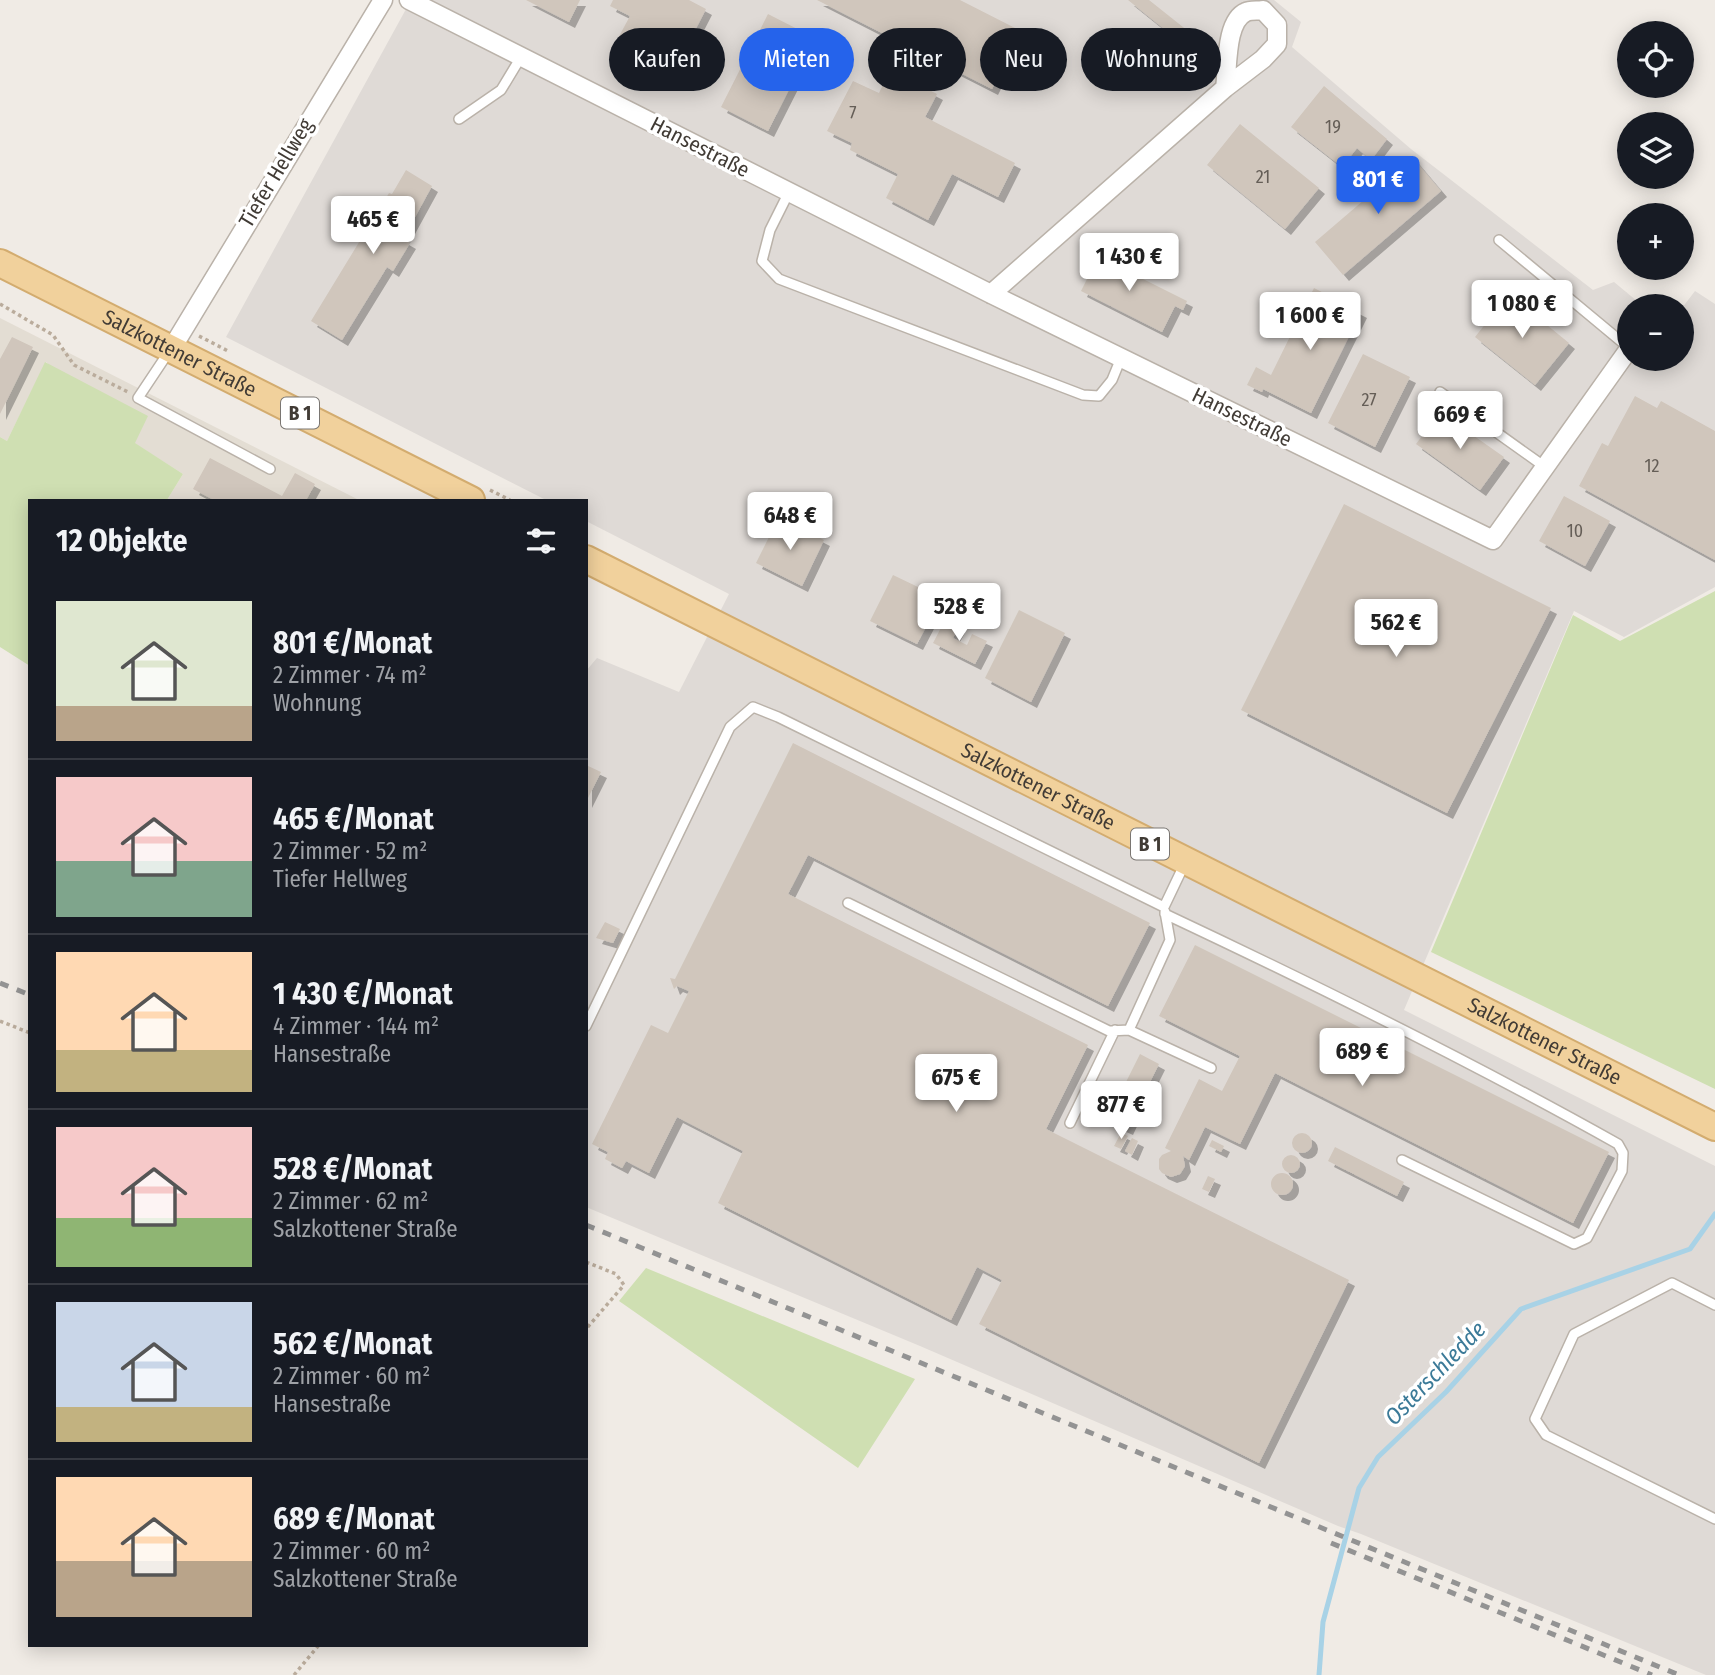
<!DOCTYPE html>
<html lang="de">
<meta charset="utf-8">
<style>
body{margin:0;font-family:"Fira Sans Condensed",sans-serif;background:#20242c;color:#f1f3f6;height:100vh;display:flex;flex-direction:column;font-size:26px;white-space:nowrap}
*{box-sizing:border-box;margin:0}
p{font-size:23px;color:#9ea1a6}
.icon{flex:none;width:38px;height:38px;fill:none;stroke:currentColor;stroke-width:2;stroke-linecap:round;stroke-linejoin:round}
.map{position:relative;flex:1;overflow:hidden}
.drawer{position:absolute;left:28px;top:499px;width:560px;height:1148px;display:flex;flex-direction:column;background:#171b24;border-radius:0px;box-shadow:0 4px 18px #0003}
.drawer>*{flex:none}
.hud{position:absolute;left:609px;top:28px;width:665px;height:63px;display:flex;gap:14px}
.buttons{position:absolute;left:1617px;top:21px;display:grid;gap:14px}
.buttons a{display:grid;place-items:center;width:77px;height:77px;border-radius:50%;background:#171b24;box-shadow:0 4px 18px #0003;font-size:35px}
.price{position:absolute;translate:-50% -60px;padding:0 16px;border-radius:7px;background:#fff;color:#222;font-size:23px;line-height:46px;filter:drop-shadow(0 2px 4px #0008)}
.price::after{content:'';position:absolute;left:50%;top:42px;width:21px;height:16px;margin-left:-10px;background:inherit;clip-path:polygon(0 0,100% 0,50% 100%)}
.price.current{background:#2563eb;color:#fff}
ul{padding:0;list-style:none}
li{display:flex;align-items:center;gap:21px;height:175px;padding:0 28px}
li+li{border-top:2px solid #363941}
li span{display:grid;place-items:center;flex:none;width:196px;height:140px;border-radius:0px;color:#555}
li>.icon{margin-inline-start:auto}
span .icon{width:84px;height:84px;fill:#fffc;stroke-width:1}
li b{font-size:30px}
h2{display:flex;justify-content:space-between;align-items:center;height:84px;padding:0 28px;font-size:30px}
.chip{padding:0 24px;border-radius:32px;background:#171b24;box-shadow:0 4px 18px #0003;font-size:24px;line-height:63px}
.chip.current{background:#2563eb;color:#fff}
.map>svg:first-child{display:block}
.residential{fill:#e3ddd3}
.industrial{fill:#dfdad6}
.green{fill:#cfdfb2}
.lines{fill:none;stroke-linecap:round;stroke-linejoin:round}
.stream{stroke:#a8d2e6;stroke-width:5}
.building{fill:#d0c6bc;filter:url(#shadow)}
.lane-casing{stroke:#bab2a9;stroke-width:12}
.street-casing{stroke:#bab2a9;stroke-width:21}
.primary-casing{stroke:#d3ac6f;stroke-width:30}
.path{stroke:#baac9c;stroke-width:3.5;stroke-dasharray:3.5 3.5;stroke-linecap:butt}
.lane{stroke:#fff;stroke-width:9}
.street{stroke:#fff;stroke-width:18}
.primary{stroke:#f1d19c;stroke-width:26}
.rail{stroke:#939393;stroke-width:5;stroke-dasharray:9 9;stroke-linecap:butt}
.labels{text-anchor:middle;stroke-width:7;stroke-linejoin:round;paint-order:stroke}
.number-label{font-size:18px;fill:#655e57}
.shield{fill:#fff;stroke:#7a7672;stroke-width:2}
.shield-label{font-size:19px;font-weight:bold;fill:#413b35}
.street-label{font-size:21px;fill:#413b35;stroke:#fff}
.water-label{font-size:23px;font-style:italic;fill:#3b7a98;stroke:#fff}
</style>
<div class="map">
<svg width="1715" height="1675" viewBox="0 0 1715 1675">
<defs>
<filter id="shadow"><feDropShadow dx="6" dy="6" stdDeviation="0" flood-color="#0004"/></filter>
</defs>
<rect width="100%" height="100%" fill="#f0ebe5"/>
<path class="residential" d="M0 318 359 500H167L183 474 134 443 46 362 7 441 0 437Z"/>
<path class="industrial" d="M411 0H1274L1301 22 1292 47 1411 149 1593 290 1614 282 1643 306H1629V359H1682V308L1695 291 1715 304V587L1624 637 1574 611 1404 1010 1715 1166V1675H1706L1361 1534 1338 1526 920 1346 586 1207V671L597 658 679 692 729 594 586 521V500H546L226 337Z"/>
<path class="green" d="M45 362 148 416 135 443 183 474 167 500H30V666L0 647V437L7 441Z
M1715 591V1089L1431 952 1573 615 1620 641Z
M646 1268 915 1379 858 1468 619 1301Z"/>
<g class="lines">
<path class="stream" d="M1319 1675 1323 1622 1359 1488 1378 1457 1446 1392 1521 1309 1690 1249 1715 1214"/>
</g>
<path class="building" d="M526 0H580L569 22Z
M613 0H689L706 9 675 69 617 40 630 16 610 6Z
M817 0H960L1021 31 992 89Z
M1128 0H1149L1193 35 1184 45Z
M768 14 815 38 768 131 721 107Z
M890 70 937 94 925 117 1015 163 998 197 952 174 928 220 886 198 898 174 850 150 852 143 827 131 853 81 879 93Z
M1324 86 1387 139 1371 160 1357 148 1342 167 1291 127Z
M1240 124 1319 188 1285 229 1207 165Z
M1413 158 1441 191 1343 275 1315 242Z
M406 170 432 186 403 239 410 243 393 271 387 267 342 340 311 321 389 193 392 194Z
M1087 251 1187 301 1183 310 1175 306 1162 332 1081 291 1091 271 1080 265Z
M1314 288 1361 312 1311 413 1263 389 1262 392 1247 385 1256 367 1271 375Z
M1509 294 1569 343 1535 385 1475 337Z
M12 337 33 347 0 414V359Z
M1363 354 1410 377 1375 447 1328 423Z
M1635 396 1657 408 1661 401 1715 431V560L1579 486 1602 443 1608 446Z
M1440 412 1504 457 1480 490 1416 444Z
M210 458 282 496 295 473 315 484 306 500H214L193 489Z
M1564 496 1610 521 1585 566 1539 541Z
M1344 504 1551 608 1447 813 1241 710Z
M779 517 824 540 802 586 756 563Z
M893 575 941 598 917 644 870 621Z
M1019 610 1065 633 1031 702 985 678Z
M945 620 959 627 953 638 967 645 972 634 987 641 975 664 933 643Z
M793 743 1150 923 1108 1006 808 855 788 894 1088 1045 1046 1129 1349 1280 1259 1463 979 1324 1002 1280 977 1267 951 1320 718 1203 743 1151 677 1117 649 1173 626 1161 622 1168 605 1159 608 1152 592 1144 651 1025 668 1033 689 991 677 986 674 989 670 978 675 979Z
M586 765 601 772 586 802Z
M605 922 620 929 613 943 596 938Z
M1195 945 1609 1152 1573 1223 1275 1073 1240 1144 1205 1127 1189 1160 1183 1156 1185 1166 1180 1174 1171 1177 1162 1173 1159 1169V1159L1162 1155 1171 1151 1165 1148 1199 1079 1222 1091 1240 1056 1159 1016Z
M1140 1054 1159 1064 1143 1096 1124 1086Z
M1115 1104 1134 1114 1127 1129 1107 1120Z
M1121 1133 1128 1136 1121 1149 1114 1146Z
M1292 1143a10 10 0 1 1 20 0a10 10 0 1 1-20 0Z
M1132 1138 1138 1141 1132 1155 1125 1151Z
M1212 1140 1224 1146 1221 1152 1209 1146Z
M1335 1147 1404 1182 1397 1196 1328 1161Z
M1282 1164a9 9 0 1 1 18 0a9 9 0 1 1-18 0Z
M1271 1184a11 11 0 1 1 22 0a11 11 0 1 1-22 0Z
M1208 1176 1215 1179 1209 1192 1202 1189Z"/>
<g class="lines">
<defs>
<path id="lane" d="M459 119 501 90 521 57
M789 192 770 230 762 261 779 279 1083 395 1099 396 1112 380 1121 358
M1499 240 1629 348
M170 350 138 398 270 469
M1440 392 1545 467
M848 903 1109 1031 1129 1030 1170 940 1165 912
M1165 914C1318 986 1470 1061 1618 1144L1623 1153 1622 1171 1587 1238 1574 1244 1402 1160
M586 1026 730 727 753 707 778 717 1164 907 1185 863
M1129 1030 1211 1068
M1070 1123 1115 1030
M1715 1305 1672 1283 1574 1334 1535 1419 1546 1435 1715 1519"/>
<path id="street" d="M409 0 991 294 1493 540 1629 349
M991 294 1225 88 1263 59 1277 44V25L1263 10C1259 11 1250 10 1246 12 1225 21 1228 68 1225 88
M172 348 383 0"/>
<g id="primary">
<path id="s1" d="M0 263 471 500"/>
<path id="s2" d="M586 559 1715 1127"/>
</g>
</defs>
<use href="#lane" class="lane-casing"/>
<use href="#street" class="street-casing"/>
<use href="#primary" class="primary-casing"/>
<path class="path" d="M0 304 53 335 74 365 130 393
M199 336 230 352
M490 490 510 500
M0 1021 30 1033
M586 1262 616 1274 624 1285 586 1329
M294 1675 319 1645"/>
<use href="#lane" class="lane"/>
<use href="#street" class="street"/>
<use href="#primary" class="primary"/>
<path class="rail" d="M0 983 30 995
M586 1225 1679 1675
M1331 1543 1652 1675"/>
</g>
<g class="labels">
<g class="number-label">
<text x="853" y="119">7</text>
<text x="1333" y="133">19</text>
<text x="1263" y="183">21</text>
<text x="1369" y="406">27</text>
<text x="1652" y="472">12</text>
<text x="1575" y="537">10</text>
</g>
<g class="shield">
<rect x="281" y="397.5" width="38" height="31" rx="5"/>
<rect x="1131" y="828.5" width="38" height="31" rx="5"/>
</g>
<g class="shield-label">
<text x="300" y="420">B 1</text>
<text x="1150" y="851">B 1</text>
</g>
<g class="street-label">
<text transform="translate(700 147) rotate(27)" y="7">Hansestraße</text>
<text transform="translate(276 173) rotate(-59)" y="7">Tiefer Hellweg</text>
<text dy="7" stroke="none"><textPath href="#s1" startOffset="201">Salzkottener Straße</textPath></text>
<text transform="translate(1242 417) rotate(26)" y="7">Hansestraße</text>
<text dy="7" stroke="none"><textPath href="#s2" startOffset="506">Salzkottener Straße</textPath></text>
<text dy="7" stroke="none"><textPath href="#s2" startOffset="1073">Salzkottener Straße</textPath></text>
</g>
<g class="water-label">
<text transform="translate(1435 1373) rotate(-46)" y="8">Osterschledde</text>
</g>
</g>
</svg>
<div class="buttons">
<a><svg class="icon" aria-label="locate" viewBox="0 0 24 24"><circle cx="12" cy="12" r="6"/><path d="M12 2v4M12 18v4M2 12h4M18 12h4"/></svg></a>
<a><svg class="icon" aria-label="layers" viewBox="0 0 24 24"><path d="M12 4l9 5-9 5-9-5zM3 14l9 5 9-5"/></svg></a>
<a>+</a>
<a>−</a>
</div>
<b class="price current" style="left:1378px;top:216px">801 €</b>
<b class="price" style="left:373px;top:256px">465 €</b>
<b class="price" style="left:1129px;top:293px">1 430 €</b>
<b class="price" style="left:1522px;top:340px">1 080 €</b>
<b class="price" style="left:1310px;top:352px">1 600 €</b>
<b class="price" style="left:1460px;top:451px">669 €</b>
<b class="price" style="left:790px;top:552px">648 €</b>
<b class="price" style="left:959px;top:643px">528 €</b>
<b class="price" style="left:1396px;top:659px">562 €</b>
<b class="price" style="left:1362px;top:1088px">689 €</b>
<b class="price" style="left:956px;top:1114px">675 €</b>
<b class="price" style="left:1121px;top:1141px">877 €</b>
<div class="hud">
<a class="chip">Kaufen</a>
<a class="chip current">Mieten</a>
<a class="chip">Filter</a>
<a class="chip">Neu</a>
<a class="chip">Wohnung</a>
</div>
<section class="drawer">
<h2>12 Objekte<svg class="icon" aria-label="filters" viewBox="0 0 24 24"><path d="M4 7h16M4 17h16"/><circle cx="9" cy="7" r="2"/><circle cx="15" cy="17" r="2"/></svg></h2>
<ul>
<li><span style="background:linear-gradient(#dfe7d0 75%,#b9a48a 0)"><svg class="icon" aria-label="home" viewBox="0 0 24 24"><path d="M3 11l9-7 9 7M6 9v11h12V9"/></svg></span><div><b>801 €/Monat</b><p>2 Zimmer · 74 m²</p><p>Wohnung</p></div></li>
<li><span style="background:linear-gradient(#f6c9c9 60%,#7fa58c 0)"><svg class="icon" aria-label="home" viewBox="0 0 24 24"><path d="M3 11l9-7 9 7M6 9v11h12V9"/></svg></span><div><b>465 €/Monat</b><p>2 Zimmer · 52 m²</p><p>Tiefer Hellweg</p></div></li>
<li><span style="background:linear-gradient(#ffd9b3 70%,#c2b280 0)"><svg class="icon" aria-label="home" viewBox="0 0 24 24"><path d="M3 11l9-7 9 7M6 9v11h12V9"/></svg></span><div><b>1 430 €/Monat</b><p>4 Zimmer · 144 m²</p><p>Hansestraße</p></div></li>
<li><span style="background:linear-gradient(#f6c9c9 65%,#8fb573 0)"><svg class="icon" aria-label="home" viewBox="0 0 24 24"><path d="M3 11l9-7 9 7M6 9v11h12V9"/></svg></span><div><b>528 €/Monat</b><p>2 Zimmer · 62 m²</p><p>Salzkottener Straße</p></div></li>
<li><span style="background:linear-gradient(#c9d6e8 75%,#c2b280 0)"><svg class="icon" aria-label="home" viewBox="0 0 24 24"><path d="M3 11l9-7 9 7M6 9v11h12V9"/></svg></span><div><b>562 €/Monat</b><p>2 Zimmer · 60 m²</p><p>Hansestraße</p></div></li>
<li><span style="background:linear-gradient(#ffd9b3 60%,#b9a48a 0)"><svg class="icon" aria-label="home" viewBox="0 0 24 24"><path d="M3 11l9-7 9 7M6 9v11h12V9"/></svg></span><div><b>689 €/Monat</b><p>2 Zimmer · 60 m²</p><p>Salzkottener Straße</p></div></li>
</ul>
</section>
</div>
